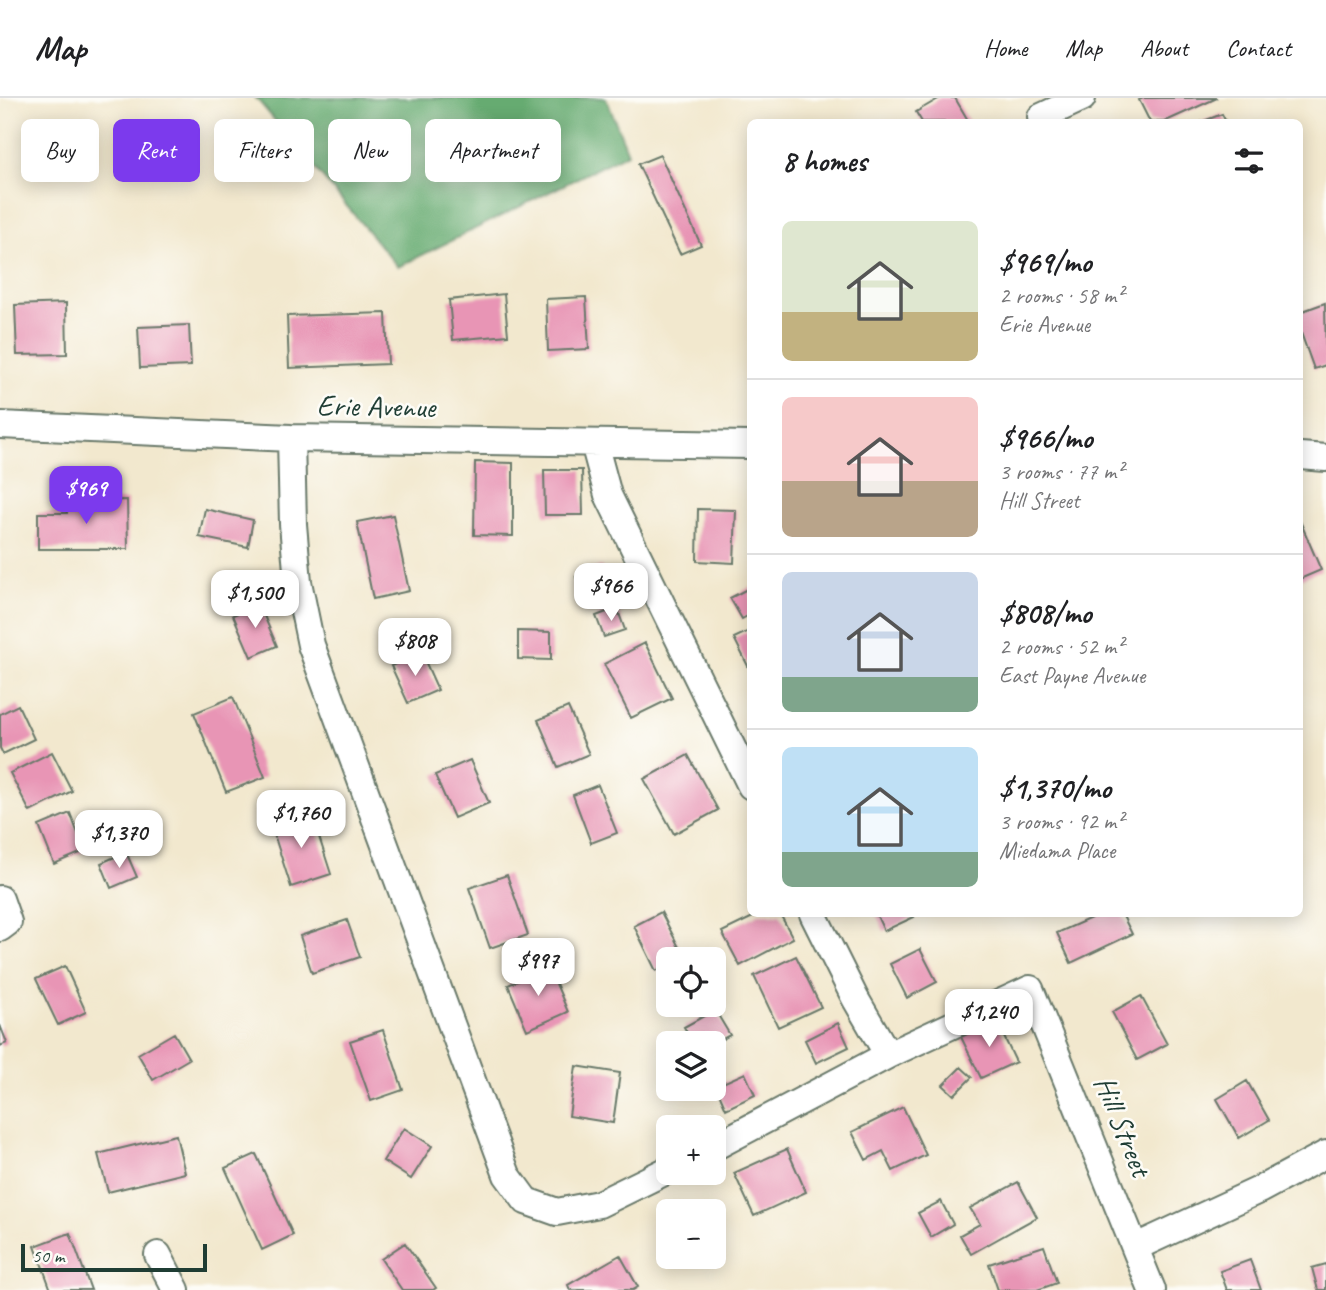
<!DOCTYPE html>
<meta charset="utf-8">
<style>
body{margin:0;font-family:Caveat,sans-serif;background:#f2f2f2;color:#202124;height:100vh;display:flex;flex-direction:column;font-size:26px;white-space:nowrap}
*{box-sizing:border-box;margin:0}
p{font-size:23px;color:#757577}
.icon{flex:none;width:38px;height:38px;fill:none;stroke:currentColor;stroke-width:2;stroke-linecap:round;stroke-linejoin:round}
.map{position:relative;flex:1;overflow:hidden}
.sheet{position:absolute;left:747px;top:21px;width:556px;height:798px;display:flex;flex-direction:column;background:#fff;border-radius:10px;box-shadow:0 4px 18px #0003}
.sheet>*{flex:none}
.guide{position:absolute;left:21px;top:21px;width:621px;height:63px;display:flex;gap:14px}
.controls{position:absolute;left:656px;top:849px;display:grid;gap:14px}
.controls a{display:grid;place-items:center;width:70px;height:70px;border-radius:10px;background:#fff;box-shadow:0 4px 18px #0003;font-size:35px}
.scale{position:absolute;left:21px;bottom:18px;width:186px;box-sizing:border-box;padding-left:7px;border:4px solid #1f3d34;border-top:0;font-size:19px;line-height:24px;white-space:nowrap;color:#1f3d34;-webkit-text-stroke:5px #fdfcf7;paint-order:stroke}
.price{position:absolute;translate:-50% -60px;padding:0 16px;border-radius:14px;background:#fff;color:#222;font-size:23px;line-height:46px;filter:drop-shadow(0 2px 4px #0008)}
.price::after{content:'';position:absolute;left:50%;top:42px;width:21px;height:16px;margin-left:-10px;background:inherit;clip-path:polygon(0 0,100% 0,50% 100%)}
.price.selected{background:#7c3aed;color:#fff}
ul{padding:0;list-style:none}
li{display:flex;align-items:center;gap:21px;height:175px;padding:0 35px}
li+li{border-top:2px solid #e0e0e0}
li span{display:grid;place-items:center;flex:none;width:196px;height:140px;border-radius:10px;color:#555}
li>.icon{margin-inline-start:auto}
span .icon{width:84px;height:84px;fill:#fffc;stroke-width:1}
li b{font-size:30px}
h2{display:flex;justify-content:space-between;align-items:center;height:84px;padding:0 35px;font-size:30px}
.tag{padding:0 24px;border-radius:10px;background:#fff;box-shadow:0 4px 18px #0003;font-size:24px;line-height:63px}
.tag.selected{background:#7c3aed;color:#fff}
header{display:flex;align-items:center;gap:42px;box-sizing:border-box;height:98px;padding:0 35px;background:#fff;border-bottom:2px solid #e0e0e0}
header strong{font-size:33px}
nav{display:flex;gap:38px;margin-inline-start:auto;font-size:24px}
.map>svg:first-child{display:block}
.forest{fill:#66ab71;stroke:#427452;stroke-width:2}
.building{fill:#e895b5}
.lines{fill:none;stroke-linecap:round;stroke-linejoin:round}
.street-casing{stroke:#69796a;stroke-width:30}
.street{stroke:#fff;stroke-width:26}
.labels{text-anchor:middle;stroke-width:5;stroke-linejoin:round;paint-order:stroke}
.street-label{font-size:30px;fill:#1f3d34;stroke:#fdfcf7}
</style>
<header>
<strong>Map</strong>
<nav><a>Home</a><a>Map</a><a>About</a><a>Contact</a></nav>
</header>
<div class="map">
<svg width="1326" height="1192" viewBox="0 0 1326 1192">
<rect width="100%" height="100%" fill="#fdfcf7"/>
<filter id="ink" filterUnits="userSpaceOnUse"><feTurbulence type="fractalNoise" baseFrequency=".0143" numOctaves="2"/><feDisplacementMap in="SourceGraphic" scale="14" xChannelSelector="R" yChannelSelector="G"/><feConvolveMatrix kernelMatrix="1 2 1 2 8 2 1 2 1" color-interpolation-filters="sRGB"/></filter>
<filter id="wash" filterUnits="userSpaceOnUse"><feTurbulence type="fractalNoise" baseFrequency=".00686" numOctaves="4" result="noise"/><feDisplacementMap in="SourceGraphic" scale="28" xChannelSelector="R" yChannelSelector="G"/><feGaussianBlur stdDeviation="1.57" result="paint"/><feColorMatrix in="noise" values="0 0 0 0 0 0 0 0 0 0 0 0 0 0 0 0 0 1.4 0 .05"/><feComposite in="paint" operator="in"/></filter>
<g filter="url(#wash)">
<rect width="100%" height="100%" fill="#f2e8ce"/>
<path class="forest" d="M256 0H606L628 55 398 169Z"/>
<g id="blocks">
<path class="building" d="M940 0H955L969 24H922L916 14Z
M1143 0H1217L1164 24H1150L1139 2Z
M1222 16 1226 24H1201Z
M660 57 701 147 680 156 638 66Z
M504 196 508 237 453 242 449 202Z
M586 199 589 251 548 253 546 201Z
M66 205 67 256 17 257 15 207Z
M1325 205 1326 267 1314 271 1300 232V214Z
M386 215 388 266 289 270 287 218Z
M189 227 191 268 140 270 138 229Z
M475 364 513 365V438L474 437Z
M544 372H582L583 417H545Z
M127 402 128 451H38V415H67L66 403Z
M205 411 253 422 248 449 199 439Z
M698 411 736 412 734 465 697 463Z
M393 417 409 493 373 501 357 424Z
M1300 423 1321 472 1300 481Z
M601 468 612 493 587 504 576 479Z
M751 489V516L742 521 730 500Z
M259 506 277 548 251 559 233 517Z
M617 510 625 532 604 539 596 518Z
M751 532V574L734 540Z
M518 533 551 534V562L518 561Z
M645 545 672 600 631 620 604 566Z
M421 554 438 592 408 605 391 568Z
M233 599 265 679 226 694 194 615Z
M18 607 34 641 3 656 0 650V616Z
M568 609 589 656 558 669 538 622Z
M52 654 72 693 30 714 10 675Z
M688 657 718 712 674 736 644 681Z
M470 662 489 705 454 720 435 677Z
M598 687 617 735 591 745 573 697Z
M311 714 331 776 291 789 271 727Z
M70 715 85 753 54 766 39 728Z
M126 754 137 779 111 790 101 765Z
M507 777 528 837 490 850 469 790Z
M661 814 684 859 668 861V867L656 873 634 828Z
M759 816H780L793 840 740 868 722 834Z
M876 816H912L914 819 884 833Z
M1100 816H1122L1132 836 1071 865 1057 835Z
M347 822 360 859 312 875 300 838Z
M920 851 937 884 907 900 890 866Z
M796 858 821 909 778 929 754 878Z
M65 868 86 914 58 927 36 881Z
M549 869 568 914 527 932 508 887Z
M1141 898 1167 946 1137 962 1112 914Z
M715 912 730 937 715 945H693L684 929Z
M996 922 1016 964 981 980 961 939Z
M838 925 849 949 816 965 805 942Z
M0 927 7 945 0 948Z
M383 932 403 992 371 1003 350 943Z
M174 935 189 961 153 982 138 956Z
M576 968 620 975 613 1025 569 1018Z
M961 969 972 979 954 997 943 987Z
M745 975 755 997 726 1011 716 988Z
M1247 983 1269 1022 1239 1040 1217 1001Z
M903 1009 926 1057 893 1073 883 1053 866 1062 852 1034Z
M404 1030 432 1048 411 1081 383 1063Z
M176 1037 185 1075 108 1094 98 1056Z
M787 1051 806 1094 754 1118 734 1075Z
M256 1056 293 1137 262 1152 225 1070Z
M1018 1084 1037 1119 971 1156 960 1137 980 1126 970 1110Z
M941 1103 953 1126 931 1139 918 1115Z
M70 1135 91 1192H51L35 1148Z
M405 1145 436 1190 433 1192H402L381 1161Z
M1044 1148 1057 1185 1037 1192H998L989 1166Z
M620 1157 638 1189 633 1192H570L568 1187Z
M1250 1162 1261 1192H1227L1220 1173Z
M1326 1166V1192H1318L1312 1170Z"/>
</g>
</g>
<g filter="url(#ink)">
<use href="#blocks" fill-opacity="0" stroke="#69796a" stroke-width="2"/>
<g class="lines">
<defs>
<path id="street" d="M1041 19 1082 0
M0 327 291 340 751 347
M291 340 293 426 298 484 311 547 507 1077 526 1103 557 1114 599 1106 668 1072
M594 345 608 397 751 688
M1300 358 1326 360
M0 801 8 824 0 830
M813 816 855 900 888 957
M714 1049 888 957 1030 891 1152 1192
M1136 1149 1259 1092 1326 1056
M158 1157 176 1192"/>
</defs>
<use href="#street" class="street-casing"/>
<use href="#street" class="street"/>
</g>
</g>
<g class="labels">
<g class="street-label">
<text transform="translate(376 308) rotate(1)" y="10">Erie Avenue</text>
<text transform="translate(1123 1028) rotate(68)" y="10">Hill Street</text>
</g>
</g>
</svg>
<div class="controls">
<a><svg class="icon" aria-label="locate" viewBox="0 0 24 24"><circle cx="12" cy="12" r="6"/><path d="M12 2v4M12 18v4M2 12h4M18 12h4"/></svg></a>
<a><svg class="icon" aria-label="layers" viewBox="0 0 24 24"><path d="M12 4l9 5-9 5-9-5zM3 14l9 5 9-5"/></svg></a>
<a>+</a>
<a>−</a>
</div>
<div class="scale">50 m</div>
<b class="price selected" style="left:86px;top:428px">$969</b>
<b class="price" style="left:611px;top:525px">$966</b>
<b class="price" style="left:255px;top:532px">$1,500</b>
<b class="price" style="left:415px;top:580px">$808</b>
<b class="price" style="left:301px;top:752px">$1,760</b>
<b class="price" style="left:119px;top:772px">$1,370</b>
<b class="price" style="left:538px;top:900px">$997</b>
<b class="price" style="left:989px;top:951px">$1,240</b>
<div class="guide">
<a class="tag">Buy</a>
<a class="tag selected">Rent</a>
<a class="tag">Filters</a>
<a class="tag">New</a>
<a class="tag">Apartment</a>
</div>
<section class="sheet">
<h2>8 homes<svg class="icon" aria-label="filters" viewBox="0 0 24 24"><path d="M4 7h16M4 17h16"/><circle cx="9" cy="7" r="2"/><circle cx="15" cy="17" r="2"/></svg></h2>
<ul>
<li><span style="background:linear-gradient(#dfe7d0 65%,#c2b280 0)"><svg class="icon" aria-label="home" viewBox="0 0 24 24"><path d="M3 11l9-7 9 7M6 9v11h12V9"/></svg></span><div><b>$969/mo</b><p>2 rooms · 58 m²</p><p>Erie Avenue</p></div></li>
<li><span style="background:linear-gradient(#f6c9c9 60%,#b9a48a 0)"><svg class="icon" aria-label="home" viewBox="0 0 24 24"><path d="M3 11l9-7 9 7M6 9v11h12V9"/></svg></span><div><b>$966/mo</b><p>3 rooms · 77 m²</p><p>Hill Street</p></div></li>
<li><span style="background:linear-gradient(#c9d6e8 75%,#7fa58c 0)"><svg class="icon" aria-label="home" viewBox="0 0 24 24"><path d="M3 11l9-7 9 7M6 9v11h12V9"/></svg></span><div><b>$808/mo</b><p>2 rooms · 52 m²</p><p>East Payne Avenue</p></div></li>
<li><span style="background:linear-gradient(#bfe0f5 75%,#7fa58c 0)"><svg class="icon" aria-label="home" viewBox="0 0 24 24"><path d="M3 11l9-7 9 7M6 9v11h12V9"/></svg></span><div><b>$1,370/mo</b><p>3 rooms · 92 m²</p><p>Miedama Place</p></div></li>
</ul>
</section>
</div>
